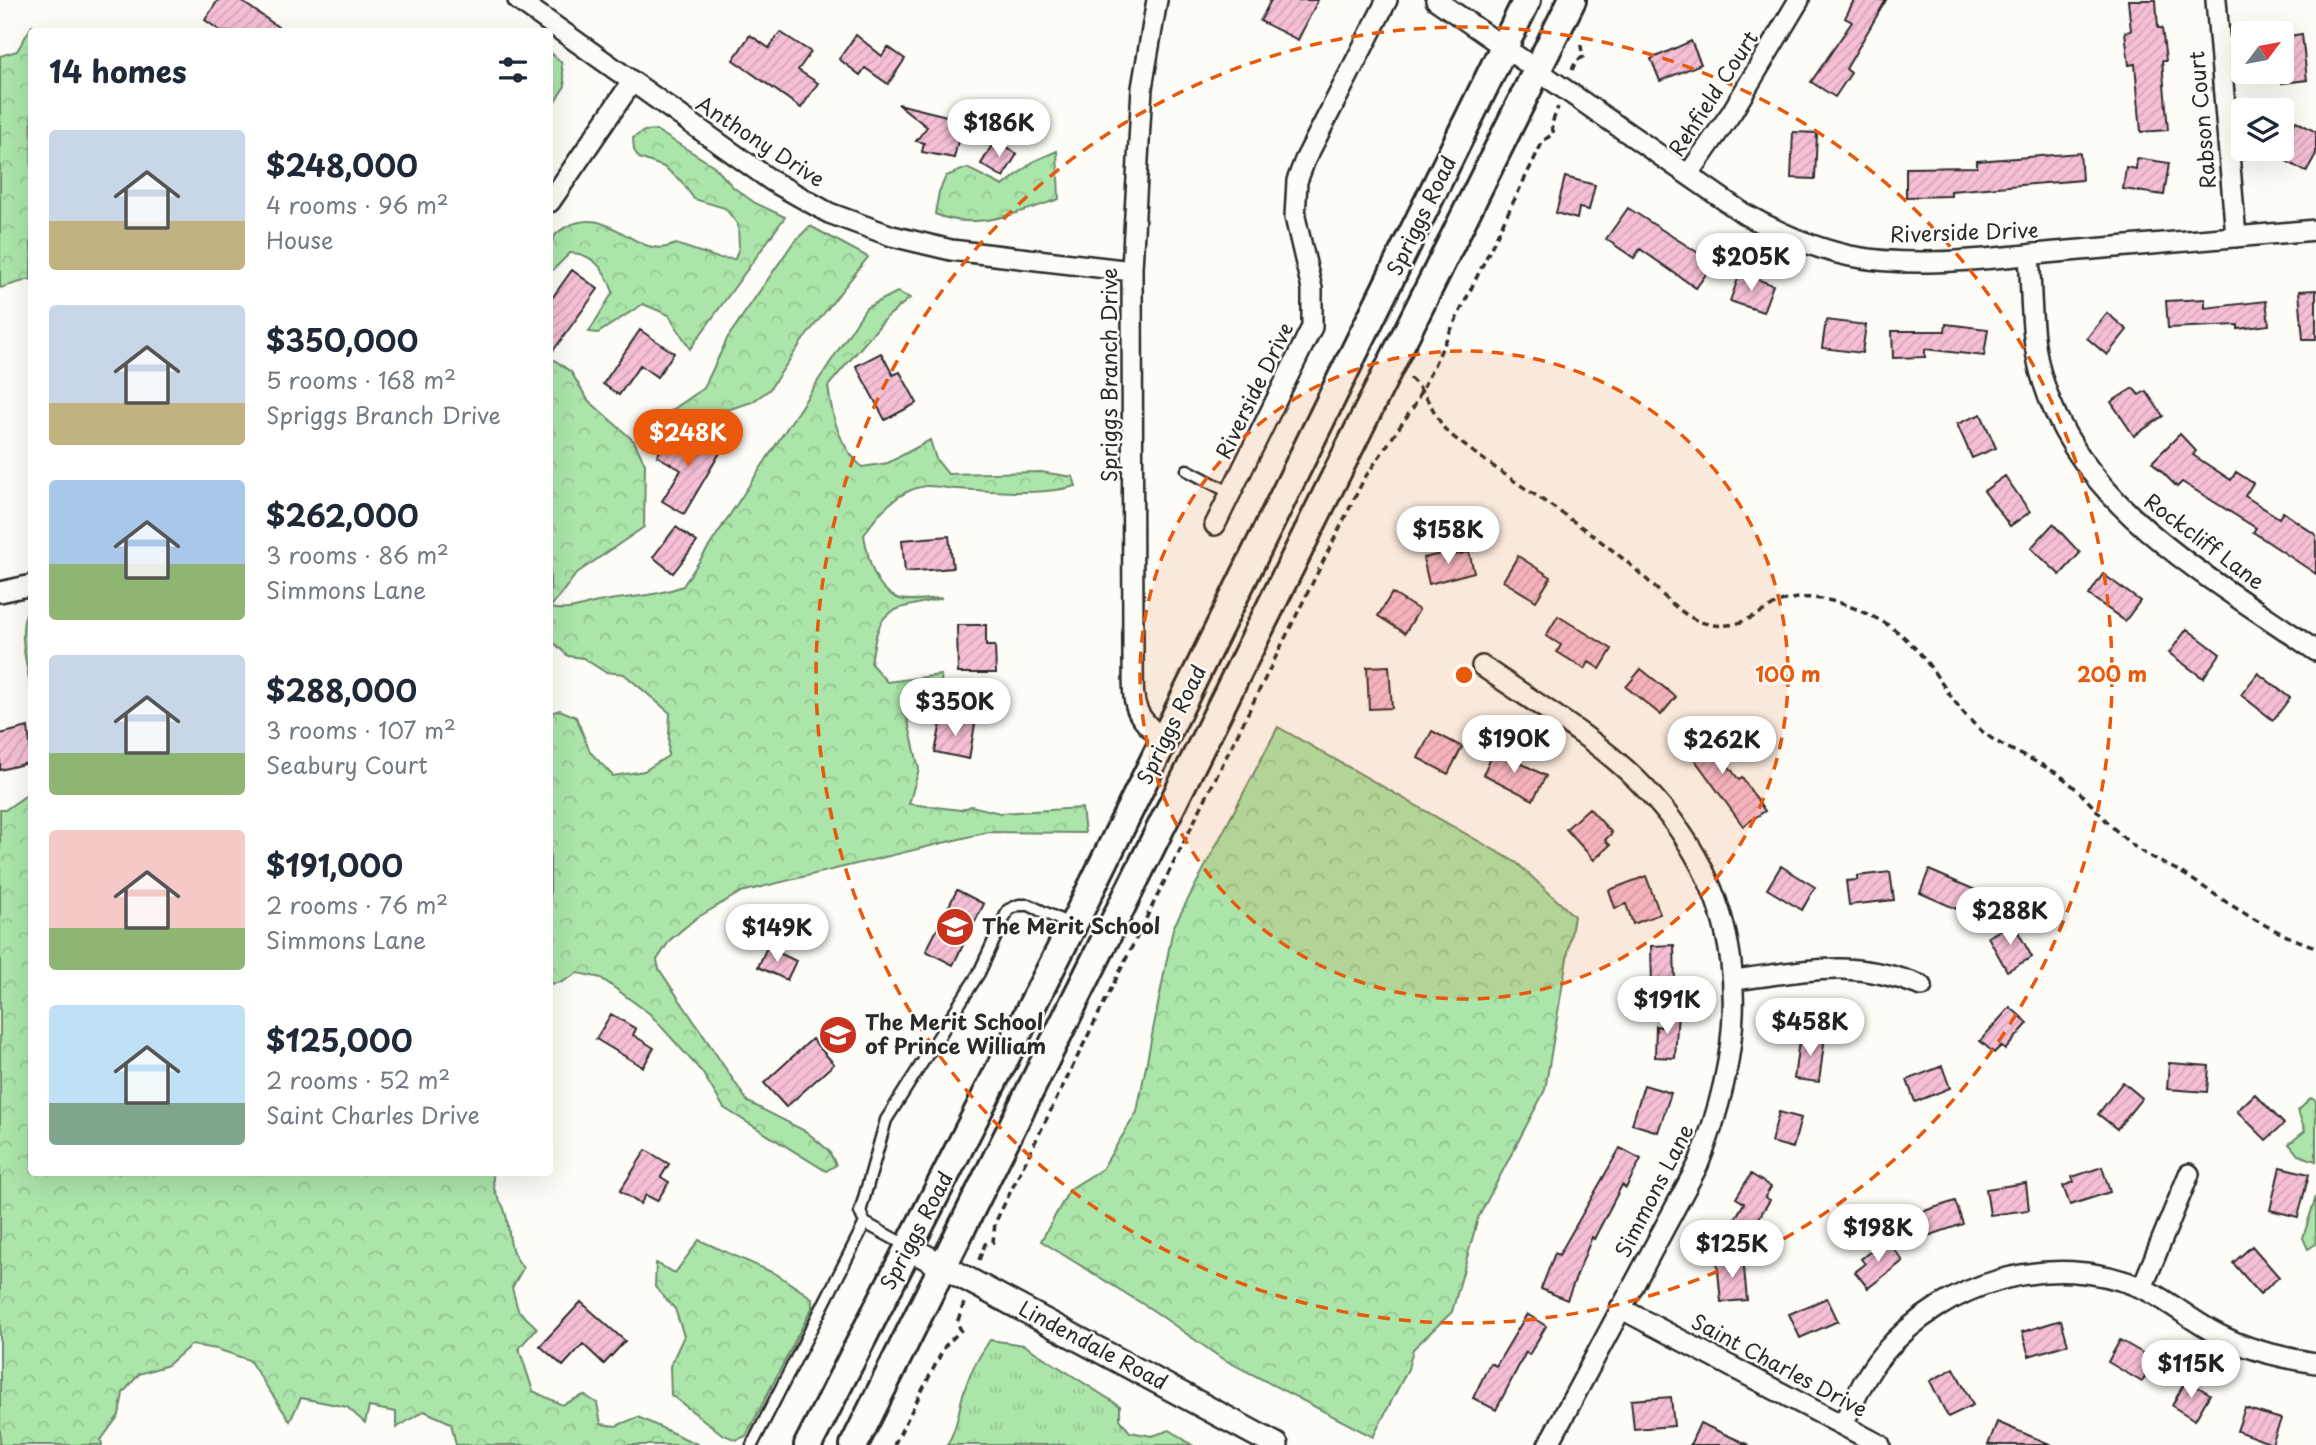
<!DOCTYPE html>
<meta charset="utf-8">
<style>
body{margin:0;font-family:"Playpen Sans",sans-serif;background:#f6f6f7;color:#1f2937;height:100vh;display:flex;flex-direction:column;font-size:26px;white-space:nowrap}
*{box-sizing:border-box;margin:0}
p{font-size:23px;color:#747a83}
.icon{flex:none;width:38px;height:38px;fill:none;stroke:currentColor;stroke-width:2;stroke-linecap:round;stroke-linejoin:round}
.map{position:relative;flex:1;overflow:hidden}
.side{position:absolute;left:28px;top:28px;width:525px;height:1148px;display:flex;flex-direction:column;background:#fff;border-radius:7px;box-shadow:0 7px 28px #0002}
.side>*{flex:none}
.needle{width:46px;rotate:58deg}
.fabs{position:absolute;left:2231px;top:21px;display:grid;gap:14px}
.fabs a{display:grid;place-items:center;width:63px;height:63px;border-radius:7px;background:#fff;box-shadow:0 7px 28px #0002;font-size:35px}
.price{position:absolute;translate:-50% -60px;padding:0 16px;border-radius:24px;background:#fff;color:#222;font-size:23px;line-height:46px;filter:drop-shadow(0 2px 4px #0008)}
.price::after{content:'';position:absolute;left:50%;top:42px;width:21px;height:16px;margin-left:-10px;background:inherit;clip-path:polygon(0 0,100% 0,50% 100%)}
.price.on{background:#ea580c;color:#fff}
ul{padding:0;list-style:none}
li{display:flex;align-items:center;gap:21px;height:175px;padding:0 21px}
li span{display:grid;place-items:center;flex:none;width:196px;height:140px;border-radius:7px;color:#555}
li>.icon{margin-inline-start:auto}
span .icon{width:84px;height:84px;fill:#fffc;stroke-width:1}
li b{font-size:30px}
h2{display:flex;justify-content:space-between;align-items:center;height:84px;padding:0 21px;font-size:30px}
.map>svg:first-child{display:block}
.grass{fill:url(#grass-tufts);stroke:#6b886a;stroke-width:2}
.forest{fill:url(#forest-crowns);stroke:#6b886a;stroke-width:2}
.building{fill:url(#building-hatch);stroke:#2b2b2b;stroke-width:2}
.lines{fill:none;stroke-linecap:round;stroke-linejoin:round}
.service-casing{stroke:#2b2b2b;stroke-width:15}
.minor-casing{stroke:#2b2b2b;stroke-width:24}
.tertiary-casing{stroke:#2b2b2b;stroke-width:28}
.secondary-casing{stroke:#2b2b2b;stroke-width:32}
.path{stroke:#2b2b2b;stroke-width:3.5;stroke-dasharray:7 5;stroke-linecap:butt}
.service{stroke:#fdfcf7;stroke-width:10}
.minor{stroke:#fdfcf7;stroke-width:19}
.tertiary{stroke:#fdfcf7;stroke-width:23}
.secondary{stroke:#fdfcf7;stroke-width:26}
.ring{fill:none;stroke:#e8590c;stroke-width:3.5;stroke-dasharray:12 9}
.labels{text-anchor:middle;stroke-width:5;stroke-linejoin:round;paint-order:stroke}
.street-label{font-size:21px;fill:#2b2b2b;stroke:#fdfcf7}
.poi-label{font-size:21px;font-weight:bold;fill:#2b2b2b;stroke:#fdfcf7;text-anchor:start}
.centre{fill:#e8590c;stroke:#fdfcf7;stroke-width:3.5}
.ring-label{font-size:21px;text-anchor:middle;font-weight:bold;fill:#e8590c;stroke:#fdfcf7;stroke-width:5;stroke-linejoin:round;paint-order:stroke}
</style>
<div class="map">
<svg width="2316" height="1445" viewBox="0 0 2316 1445">
<defs>
<pattern id="grass-tufts" width="24" height="20" patternUnits="userSpaceOnUse" patternTransform="scale(1.75)"><rect width="24" height="20" fill="#abe5aa"/><path d="M3 7l-1-3M5 7V3M7 7l1-3M15 17l-1-3M17 17v-4M19 17l1-3" fill="none" stroke="#93c592"/></pattern>
<pattern id="forest-crowns" width="20" height="18" patternUnits="userSpaceOnUse" patternTransform="scale(1.75)"><rect width="20" height="18" fill="#abe5aa"/><path d="M2 6a3 3 0 1 1 6 0M12 15a3 3 0 1 1 6 0" fill="none" stroke="#93c592"/></pattern>
<pattern id="building-hatch" width="6" height="6" patternUnits="userSpaceOnUse" patternTransform="scale(1.75)"><rect width="6" height="6" fill="#f6bfd5"/><path d="M-1 1l2-2M0 6l6-6M5 7l2-2" fill="none" stroke="#d3a4b7"/></pattern>
</defs>
<rect width="100%" height="100%" fill="#fdfcf7"/>
<filter id="ink" filterUnits="userSpaceOnUse"><feTurbulence type="fractalNoise" baseFrequency=".0143" numOctaves="2"/><feDisplacementMap in="SourceGraphic" scale="14" xChannelSelector="R" yChannelSelector="G"/><feConvolveMatrix kernelMatrix="1 2 1 2 8 2 1 2 1" color-interpolation-filters="sRGB"/></filter>
<g filter="url(#ink)">
<path class="grass" d="M990 1340 1024 1345 1120 1406V1419L1130 1432 1152 1436 1170 1430 1192 1445H947C958 1427 958 1411 964 1391 970 1372 979 1356 990 1340Z"/>
<path class="forest" d="M32 26 39 31 32 32 31 279 0 288V56L17 51Z
M550 52 561 62 565 86 550 109Z
M656 130 714 166 733 187 755 203 785 217 690 349 669 315 643 304 598 333 589 332 613 292C606 271 594 253 570 253L550 273C549 252 546 237 566 227 612 202 635 263 676 244L718 258 735 259 739 247 738 225 725 208 694 199 681 181 664 167 639 158 634 150 633 138 644 131Z
M1057 151 1059 199C1020 212 975 232 935 214L939 192 946 176 967 168 1003 186 1034 161Z
M810 226 868 257 803 340 769 390 752 402 730 409 662 417 704 388 728 337 793 243Z
M897 292 910 298 886 318 828 386C832 417 839 446 862 467L888 463 930 440 936 459 948 474 1041 472 1073 477 1076 486C1040 496 995 491 958 489 948 489 936 485 926 486 899 489 877 514 864 535 868 557 873 587 897 598 908 603 930 598 942 598 888 612 879 603 871 664L887 682 941 675 942 690 918 698 907 717 919 769 909 804 961 810 971 806 1000 813 1082 808 1085 833 988 832 741 892 695 919 670 940 657 960 659 969 748 1102 807 1132 829 1151 836 1165 826 1171 724 1108 702 1072 650 1014 601 978 578 973 562 982 550 984V713L560 710 576 717 590 752 613 776 644 771 668 756 670 713 624 674 605 672 583 658 568 656 550 639V357L571 372 588 400 634 441 645 464 644 527 577 573 550 608C571 613 583 604 603 601 632 596 654 597 683 586L866 308Z
M31 605V689C27 666 15 623 31 605Z
M1278 727 1517 863 1574 916 1545 1090 1478 1218 1452 1312 1413 1349 1408 1369 1373 1437 1221 1358 1154 1311 1041 1241 1070 1189 1102 1169 1137 1112 1173 928Z
M31 792 32 1172 493 1173C492 1200 502 1196 506 1215 512 1241 506 1245 523 1268L512 1288 518 1310 537 1328 519 1348 533 1391 562 1405 584 1395 597 1403 601 1424 616 1426 638 1417 699 1445H456L451 1423 424 1411 396 1428V1412L369 1407 365 1423 347 1407 301 1398 290 1421 249 1360 217 1349 191 1345 168 1365 139 1374 123 1393 119 1415 101 1440 102 1445H0V810H5Z
M2311 1098 2316 1101V1161L2298 1155 2289 1144 2305 1131 2298 1111Z
M2316 1196V1244L2308 1249 2303 1238Z
M699 1240 776 1274 812 1298V1308L746 1436 736 1440 722 1434 671 1395 670 1366 684 1336 675 1309 655 1287 656 1263 675 1273Z"/>
<path class="building" d="M218 0H240L285 32H222L205 20Z
M1271 0H1318L1298 40 1260 21Z
M1854 0H1886L1846 69 1851 73 1835 97 1811 82 1852 22 1845 18Z
M2128 0H2156L2158 28H2162L2166 61H2162L2168 130 2141 132 2135 64 2129 65 2125 32 2131 31Z
M780 32 811 52 798 70 818 83 801 108 733 60 750 35 769 48Z
M2302 34 2307 80 2282 83V37Z
M856 35 882 56 888 47 905 59 888 84 865 68 860 75 839 59Z
M1691 41 1701 64 1660 81 1651 59Z
M898 104 963 120 954 158 922 152 924 143 916 141 927 127Z
M2296 121 2316 132V154L2306 172 2279 157 2282 126 2290 131Z
M1793 132 1817 133 1815 179 1791 178Z
M995 140 1017 154 1003 177 981 164Z
M2080 153 2082 180 1951 191V196L1906 197V168L1977 167V161Z
M2137 158 2169 163 2164 195 2123 189 2126 167 2136 169Z
M1565 177 1595 185 1589 210 1579 208 1577 219 1556 213Z
M1628 208 1714 263 1696 288 1640 249 1634 258 1606 239Z
M572 270 598 289 550 355V301Z
M1740 273 1773 285 1763 312 1730 301Z
M2316 290V339H2303L2299 291Z
M2205 299V308L2266 301 2269 325 2238 329V325L2168 328 2166 301Z
M2107 313 2127 330 2107 355 2087 338Z
M1826 320 1866 325 1862 353 1822 348Z
M1946 324 1988 329 1984 356 1925 349V357L1893 358 1892 331H1945Z
M640 330 674 353 657 377 640 365 619 395 603 384Z
M881 353 893 375 900 372 917 403 885 420 856 366Z
M2133 388 2139 395 2146 391 2163 416 2134 436 2111 402Z
M1981 414 1996 448 1972 458 1957 424Z
M690 432 721 451 684 514 662 501 681 470 657 456 668 437 682 445Z
M2180 434 2196 451 2193 455 2231 480 2236 472 2253 483 2245 496 2279 518 2283 512 2316 535V574L2253 532 2256 528 2182 482 2177 487 2152 462Z
M2005 476 2030 512 2010 526 1984 491Z
M2053 524 2080 553 2060 575 2031 548Z
M676 527 697 542 673 573 653 557Z
M949 536 953 568 905 572 902 540Z
M1454 551 1455 555 1469 552 1474 572 1429 584 1423 558Z
M1518 556 1551 577 1536 601 1503 581Z
M2103 574 2140 601 2125 621 2089 595Z
M1392 593 1419 610 1405 633 1378 616Z
M1558 616 1612 649 1600 669 1589 662 1585 669 1557 652 1561 645 1546 636Z
M957 625H986V646H995L996 673H958Z
M2187 629 2220 654 2203 678 2169 653Z
M1389 666 1392 708 1369 709 1367 667Z
M1641 669 1676 697 1661 715 1626 687Z
M2258 673 2290 698 2273 720 2241 695Z
M942 718 975 724 969 759 935 752Z
M1697 724 1739 780 1742 778 1765 811 1743 826 1679 738Z
M28 727 32 762 0 770V734Z
M1432 731 1462 747 1448 774 1418 758Z
M1495 750 1546 776 1533 800 1483 774Z
M1589 808 1612 833 1605 840 1610 845 1594 860 1566 829Z
M1781 866 1815 887 1802 910 1767 889Z
M1929 870 1980 892 1970 915 1920 893Z
M1890 872 1894 900 1849 905 1846 881 1857 880V876Z
M1646 876 1660 914 1633 924 1626 904 1615 908 1609 890Z
M957 890 984 904 953 965 926 951Z
M2013 923 2032 957 2007 971 1988 937Z
M1674 945 1675 983 1652 985 1651 946Z
M767 947 796 961 787 980 758 967Z
M2010 1007 2028 1023 2005 1050 2001 1046 1994 1053 1980 1041Z
M1662 1012 1678 1013 1675 1058 1655 1057 1656 1026 1661 1027Z
M611 1014 636 1029 633 1035 654 1048 643 1067 596 1039Z
M1800 1033 1825 1036 1819 1082 1794 1079Z
M812 1039 834 1064 786 1107 764 1083Z
M2169 1063 2209 1066 2207 1092 2167 1089Z
M1942 1066 1950 1088 1915 1102 1907 1080Z
M2123 1082 2142 1098 2117 1129 2098 1114Z
M1644 1085 1671 1093 1658 1132 1632 1124Z
M2255 1094 2284 1124 2266 1140 2237 1111Z
M1779 1112 1801 1118 1793 1148 1771 1142Z
M1620 1148 1641 1159 1626 1188 1622 1185 1594 1239 1592 1237 1567 1300 1541 1289 1555 1253 1559 1255Z
M646 1150 669 1164 661 1177 669 1182 657 1201 646 1195 640 1204 620 1191Z
M2102 1167 2110 1192 2070 1205 2063 1186 2074 1182 2072 1177Z
M2280 1167 2309 1174 2298 1217 2270 1210Z
M1751 1174 1771 1187 1765 1197 1770 1200 1752 1229 1735 1219 1744 1203 1736 1198Z
M2026 1183 2029 1210 1990 1215 1986 1189Z
M1955 1201 1963 1224 1925 1237 1918 1213Z
M1886 1239 1903 1261 1868 1288 1855 1272 1865 1264 1861 1259Z
M2252 1246 2279 1277 2260 1294 2233 1263Z
M1743 1258 1747 1300 1721 1302 1717 1261Z
M1827 1298 1838 1321 1800 1338 1789 1314Z
M581 1302 625 1341 604 1364 583 1344 563 1366 540 1346Z
M1527 1314 1546 1326 1529 1355 1526 1352 1496 1410 1473 1398 1490 1363 1496 1366Z
M2061 1320 2068 1344 2029 1356 2022 1332Z
M2120 1340 2155 1360 2142 1382 2108 1362Z
M1954 1368 1973 1405 1948 1417 1930 1381Z
M2186 1380 2210 1394 2195 1420 2172 1406Z
M1671 1397 1674 1426 1634 1429 1631 1400Z
M2245 1408 2281 1419 2272 1444 2237 1431Z
M1997 1422 2052 1445H1988Z
M1700 1423 1749 1445H1690Z"/>
<g class="lines">
<defs>
<path id="service" d="M1187 470 1231 493
M865 1223 860 1212 886 1120 979 973 1008 910 1019 905H1029L1071 925
M752 1445 865 1223 909 1247"/>
<path id="minor" d="M518 0 772 181 829 213 892 236 951 250 1132 271
M1157 0 1142 88 1132 268 1133 658C1134 700 1128 713 1165 740
M1436 0 1743 213C1777 232 1812 248 1850 256 1917 269 1990 258 2057 252 2143 245 2230 237 2316 230
M2216 0 2236 237
M1688 175 1732 112 1799 0
M550 202 632 82
M2029 255C2032 296 2030 341 2043 381 2083 511 2212 578 2316 651
M1215 525 1312 327V289L1295 217 1297 181 1305 160 1387 0
M0 592 32 585
M1482 666C1533 702 1591 735 1636 779 1749 891 1755 1023 1698 1165L1548 1445
M1734 980C1807 971 1851 958 1922 986
M2142 1288 2189 1174
M1620 1308 1880 1445
M1843 1425C1854 1401 1865 1375 1882 1355 1943 1282 2052 1249 2142 1288 2166 1299 2187 1317 2210 1330 2243 1349 2279 1357 2316 1363"/>
<path id="tertiary" d="M909 1248 1276 1445"/>
<path id="secondary" d="M808 1445 1077 917 1527 0
M854 1445 1572 0"/>
</defs>
<use href="#service" class="service-casing"/>
<use href="#minor" class="minor-casing"/>
<use href="#tertiary" class="tertiary-casing"/>
<use href="#secondary" class="secondary-casing"/>
<path class="path" d="M1572 70 1576 61 1583 57 1580 41
M1410 378C1427 394 1433 412 1446 431 1510 483 1583 521 1644 577 1664 595 1684 621 1713 625 1737 628 1753 617 1772 606 1807 586 1857 606 1888 625 1931 652 1945 701 1983 732 2006 751 2037 759 2062 777 2087 796 2106 824 2131 844 2149 859 2171 865 2190 878 2231 905 2269 932 2316 947
M979 1260 985 1244 993 1242 995 1223 1364 479 1414 406 1543 141 1554 133 1551 126 1558 107
M894 1445 945 1346 961 1330 957 1323 965 1300"/>
<use href="#service" class="service"/>
<use href="#minor" class="minor"/>
<use href="#tertiary" class="tertiary"/>
<use href="#secondary" class="secondary"/>
</g>
</g>
<circle cx="1464" cy="675" r="324" fill="#e8590c" fill-opacity=".12"/>
<g class="ring">
<circle cx="1464" cy="675" r="324"/>
<circle cx="1464" cy="675" r="648"/>
</g>
<defs>
<symbol id="school-disc" viewBox="-11 -11 22 22"><circle r="9.5" fill="#c8321e" stroke="#fdfcf7"/><path d="M0-5L7-2L0 1L-7-2ZM-4 1L0 2.5L4 1V4Q0 6-4 4Z" fill="#fff"/></symbol>
</defs>
<g fill-rule="evenodd">
<use href="#school-disc" x="933" y="905" width="44" height="44"/>
<use href="#school-disc" x="816" y="1013" width="44" height="44"/>
</g>
<g class="labels">
<g class="street-label">
<text transform="translate(1714 94) rotate(-57)" y="7">Rehfield Court</text>
<text transform="translate(2203 120) rotate(-95)" y="7">Rabson Court</text>
<text transform="translate(760 142) rotate(33)" y="7">Anthony Drive</text>
<text transform="translate(1422 216) rotate(-64)" y="7">Spriggs Road</text>
<text transform="translate(1964 233) rotate(-2)" y="7">Riverside Drive</text>
<text transform="translate(1110 375) rotate(-90)" y="7">Spriggs Branch Drive</text>
<text transform="translate(1255 391) rotate(-64)" y="7">Riverside Drive</text>
<text transform="translate(2204 542) rotate(37)" y="7">Rockcliff Lane</text>
<text transform="translate(1172 725) rotate(-64)" y="7">Spriggs Road</text>
<text transform="translate(1655 1191) rotate(-63)" y="7">Simmons Lane</text>
<text transform="translate(917 1231) rotate(-62)" y="7">Spriggs Road</text>
<text transform="translate(1093 1346) rotate(28)" y="7">Lindendale Road</text>
<text transform="translate(1779 1366) rotate(28)" y="7">Saint Charles Drive</text>
</g>
<g class="poi-label">
<text x="982" y="934">The Merit School</text>
<text x="865" y="1030">The Merit School<tspan x="865" dy="24">of Prince William</tspan></text>
</g>
</g>
<circle cx="1464" cy="675" r="10" class="centre"/>
<g class="ring-label">
<text x="1788" y="682">100 m</text>
<text x="2112" y="682">200 m</text>
</g>
</svg>
<div class="fabs">
<a><svg class="needle" viewBox="-14 -14 28 28"><path d="M0-13l5 13h-10z" fill="#e53935"/><path d="M0 13l5-13h-10z" fill="#747a83"/></svg></a>
<a><svg class="icon" aria-label="layers" viewBox="0 0 24 24"><path d="M12 4l9 5-9 5-9-5zM3 14l9 5 9-5"/></svg></a>
</div>
<b class="price" style="left:999px;top:159px">$186K</b>
<b class="price" style="left:1751px;top:293px">$205K</b>
<b class="price on" style="left:688px;top:469px">$248K</b>
<b class="price" style="left:1448px;top:566px">$158K</b>
<b class="price" style="left:955px;top:738px">$350K</b>
<b class="price" style="left:1514px;top:775px">$190K</b>
<b class="price" style="left:1722px;top:776px">$262K</b>
<b class="price" style="left:2010px;top:947px">$288K</b>
<b class="price" style="left:777px;top:964px">$149K</b>
<b class="price" style="left:1667px;top:1036px">$191K</b>
<b class="price" style="left:1810px;top:1058px">$458K</b>
<b class="price" style="left:1878px;top:1264px">$198K</b>
<b class="price" style="left:1732px;top:1280px">$125K</b>
<b class="price" style="left:2191px;top:1400px">$115K</b>
<section class="side">
<h2>14 homes<svg class="icon" aria-label="filters" viewBox="0 0 24 24"><path d="M4 7h16M4 17h16"/><circle cx="9" cy="7" r="2"/><circle cx="15" cy="17" r="2"/></svg></h2>
<ul>
<li><span style="background:linear-gradient(#c9d6e8 65%,#c2b280 0)"><svg class="icon" aria-label="home" viewBox="0 0 24 24"><path d="M3 11l9-7 9 7M6 9v11h12V9"/></svg></span><div><b>$248,000</b><p>4 rooms · 96 m²</p><p>House</p></div></li>
<li><span style="background:linear-gradient(#c9d6e8 70%,#c2b280 0)"><svg class="icon" aria-label="home" viewBox="0 0 24 24"><path d="M3 11l9-7 9 7M6 9v11h12V9"/></svg></span><div><b>$350,000</b><p>5 rooms · 168 m²</p><p>Spriggs Branch Drive</p></div></li>
<li><span style="background:linear-gradient(#a9c7e8 60%,#8fb573 0)"><svg class="icon" aria-label="home" viewBox="0 0 24 24"><path d="M3 11l9-7 9 7M6 9v11h12V9"/></svg></span><div><b>$262,000</b><p>3 rooms · 86 m²</p><p>Simmons Lane</p></div></li>
<li><span style="background:linear-gradient(#c9d6e8 70%,#8fb573 0)"><svg class="icon" aria-label="home" viewBox="0 0 24 24"><path d="M3 11l9-7 9 7M6 9v11h12V9"/></svg></span><div><b>$288,000</b><p>3 rooms · 107 m²</p><p>Seabury Court</p></div></li>
<li><span style="background:linear-gradient(#f6c9c9 70%,#8fb573 0)"><svg class="icon" aria-label="home" viewBox="0 0 24 24"><path d="M3 11l9-7 9 7M6 9v11h12V9"/></svg></span><div><b>$191,000</b><p>2 rooms · 76 m²</p><p>Simmons Lane</p></div></li>
<li><span style="background:linear-gradient(#bfe0f5 70%,#7fa58c 0)"><svg class="icon" aria-label="home" viewBox="0 0 24 24"><path d="M3 11l9-7 9 7M6 9v11h12V9"/></svg></span><div><b>$125,000</b><p>2 rooms · 52 m²</p><p>Saint Charles Drive</p></div></li>
</ul>
</section>
</div>
